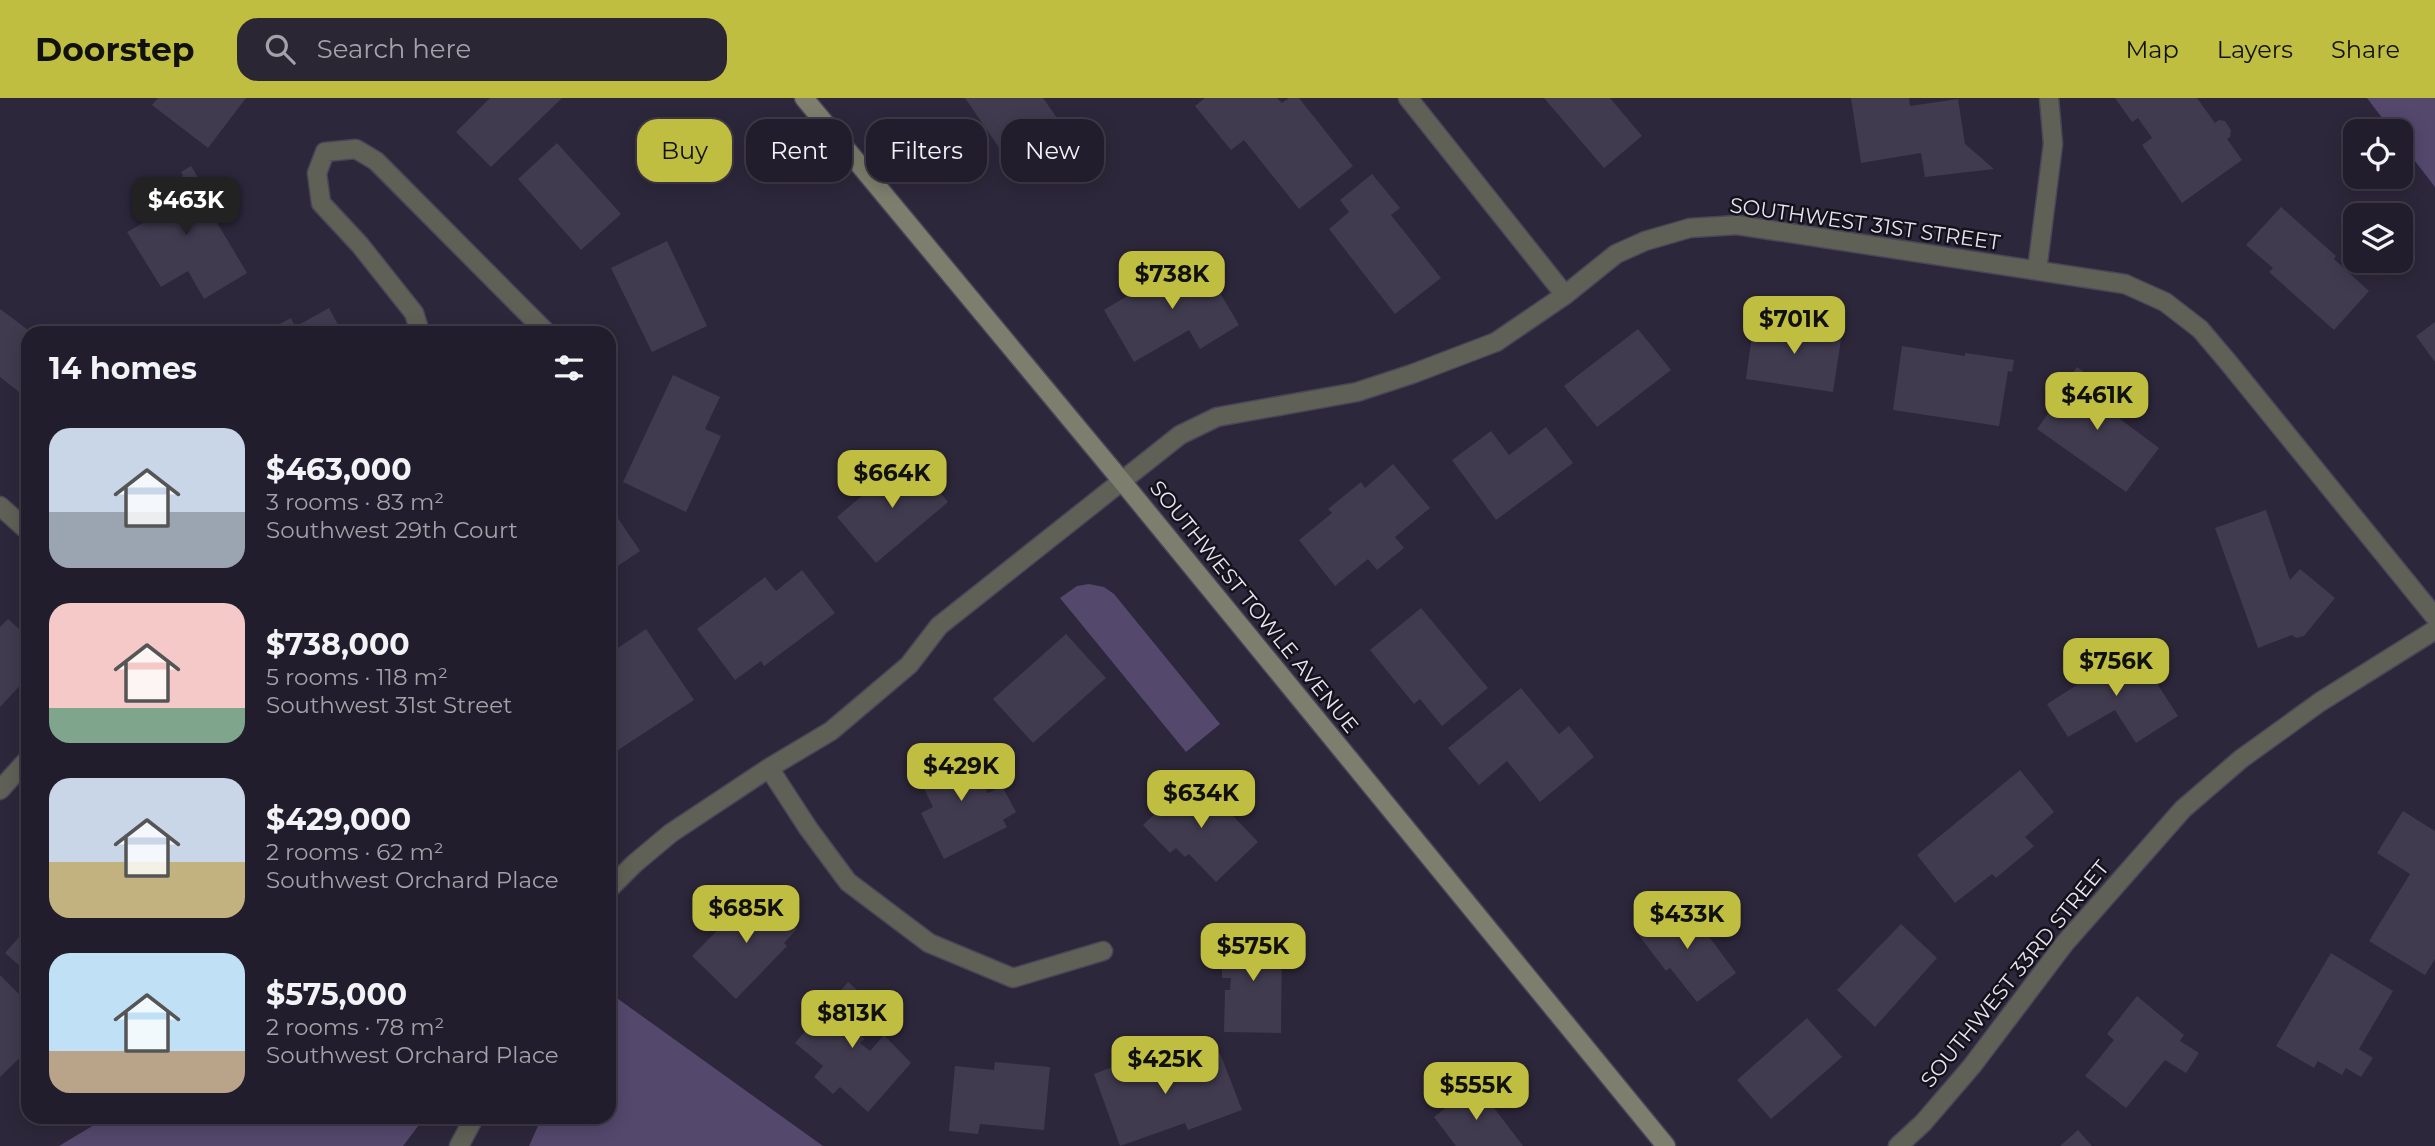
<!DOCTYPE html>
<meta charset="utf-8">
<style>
body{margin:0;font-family:Montserrat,sans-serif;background:#2a2634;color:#f1f3f6;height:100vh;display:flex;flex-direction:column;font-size:26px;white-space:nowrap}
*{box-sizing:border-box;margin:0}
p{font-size:23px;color:#a2a2a9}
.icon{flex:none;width:38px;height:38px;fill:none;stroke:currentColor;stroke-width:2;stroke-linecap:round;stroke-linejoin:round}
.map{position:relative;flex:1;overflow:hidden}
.sheet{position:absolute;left:21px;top:228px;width:595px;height:798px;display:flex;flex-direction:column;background:#221d2c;border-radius:21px;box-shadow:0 4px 18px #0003,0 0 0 2px #3f3b48}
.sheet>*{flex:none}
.banner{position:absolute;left:637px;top:21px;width:665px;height:63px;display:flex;gap:14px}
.fabs{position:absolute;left:2343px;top:21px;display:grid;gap:14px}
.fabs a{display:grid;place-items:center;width:70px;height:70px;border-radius:14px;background:#221d2c;box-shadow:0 4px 18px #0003,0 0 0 2px #3f3b48;font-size:35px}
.price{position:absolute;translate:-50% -60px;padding:0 16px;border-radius:14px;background:#c0be40;color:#111;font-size:23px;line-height:46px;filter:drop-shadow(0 2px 4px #0008)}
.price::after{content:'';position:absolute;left:50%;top:42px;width:21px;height:16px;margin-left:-10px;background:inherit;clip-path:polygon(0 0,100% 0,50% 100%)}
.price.on{background:#222;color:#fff}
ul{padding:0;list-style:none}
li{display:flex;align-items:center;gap:21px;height:175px;padding:0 28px}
li span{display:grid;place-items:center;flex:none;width:196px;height:140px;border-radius:21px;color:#555}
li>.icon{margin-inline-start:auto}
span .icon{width:84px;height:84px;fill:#fffc;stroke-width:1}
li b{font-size:30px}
h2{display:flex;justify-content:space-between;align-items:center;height:84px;padding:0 28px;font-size:30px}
.pill{padding:0 24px;border-radius:21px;background:#221d2c;box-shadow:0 4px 18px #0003,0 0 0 2px #3f3b48;font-size:24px;line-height:63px}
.pill.on{background:#c0be40;color:#111}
header{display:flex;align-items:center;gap:42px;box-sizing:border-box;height:98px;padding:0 35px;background:#c0be40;color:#111}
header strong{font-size:33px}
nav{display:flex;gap:38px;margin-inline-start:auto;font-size:24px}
.search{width:490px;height:63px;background:#2a2634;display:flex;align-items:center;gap:18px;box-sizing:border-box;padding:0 24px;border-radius:21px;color:#a2a2a9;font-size:26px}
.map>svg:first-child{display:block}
.green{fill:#54486d}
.building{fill:#413b50}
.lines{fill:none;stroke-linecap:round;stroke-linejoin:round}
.minor-casing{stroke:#4b4558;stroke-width:21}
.secondary-casing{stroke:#4b4558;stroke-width:21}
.minor{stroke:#606156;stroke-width:18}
.secondary{stroke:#7e7e6e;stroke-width:18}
.labels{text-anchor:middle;stroke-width:5;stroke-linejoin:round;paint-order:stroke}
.street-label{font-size:21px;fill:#e8e4f1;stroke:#14121b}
</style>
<header>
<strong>Doorstep</strong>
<div class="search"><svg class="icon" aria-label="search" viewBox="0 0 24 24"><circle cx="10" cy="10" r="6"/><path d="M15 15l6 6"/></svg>Search here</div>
<nav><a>Map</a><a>Layers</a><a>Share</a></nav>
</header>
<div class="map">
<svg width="2435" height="1048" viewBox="0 0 2435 1048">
<rect width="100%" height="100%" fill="#2d273b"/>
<path class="green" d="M2367 0H2435V89L2401 45V33H2392Z
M1089 486 1104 489 1114 496 1220 626 1186 654 1060 500 1077 488Z
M614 898 823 1048H529L542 1019 609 1018V905Z
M109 1018H425V1019L403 1048H59Z"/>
<path class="building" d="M158 0H246L208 50 152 7Z
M490 0H562L491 69 456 34Z
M965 0H1043L1074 44 1056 55 1065 68 1045 82 1036 69 1019 79Z
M1205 0H1277L1282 5 1289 0H1299L1353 68 1299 111 1244 42 1231 52 1195 8Z
M1544 0H1610L1642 38 1604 70Z
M1851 0H1909L1910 8 1958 1 1965 46 1994 71 1925 79 1921 55 1861 65Z
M2115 0H2197L2215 25 2219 22 2225 23 2231 32 2230 39 2227 41 2242 62 2182 105 2142 47 2152 40 2138 20 2132 24Z
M557 45 621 116 581 152 518 81Z
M191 68 219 114 213 118 247 175 204 201 188 173 161 189 127 134 145 124 135 106 183 78 181 74Z
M1372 76 1400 110 1391 117 1441 180 1395 216 1329 131 1349 114 1340 102Z
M2281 109 2336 158 2334 161 2369 193 2334 232 2269 174 2273 170 2246 147Z
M667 143 707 228 652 254 611 170Z
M1197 156 1239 227 1200 251 1189 232 1134 264 1104 212Z
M329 210 342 234H264L291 220 295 229Z
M0 211 31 234H28V301L0 279Z
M1754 222 1842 235 1833 294 1746 281Z
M2435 224V264L2416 238Z
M1638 231 1671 272 1597 329 1564 288Z
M1902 248 1965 258V255L2014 262 2012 274 2008 273 1999 328 1893 312Z
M2077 269 2114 295 2104 309 2159 350 2126 394 2037 331 2067 289 2064 287Z
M673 277 720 299 705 331 721 338 686 414 623 384Z
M1546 329 1573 365 1496 422 1452 362 1491 333 1509 357Z
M909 358 948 404 876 465 837 419Z
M1393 366 1430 410 1395 439 1404 450 1377 472 1368 461 1335 488 1299 442 1332 415 1328 411 1361 384 1365 390Z
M609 407 640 453 609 474Z
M2266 412 2290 482 2300 471 2335 500 2304 538 2296 540 2292 537 2258 550 2215 430Z
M802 472 835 515 764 568 761 563 735 582 697 531 765 479 776 493Z
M1421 510 1488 590 1442 628 1420 601 1414 606 1370 552Z
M8 521 28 539V579L0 609V529Z
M646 531 694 602 609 658V572L613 569 609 564V556Z
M1066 536 1106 580 1033 645 993 601Z
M2132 547 2178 618 2136 645 2115 612 2068 639 2047 606 2077 587 2075 583Z
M1521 590 1559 636 1569 628 1594 659 1540 704 1507 663 1479 687 1448 650Z
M962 646 988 695 1002 688 1016 714 1003 722 1007 729 944 761 921 715 933 709 914 670Z
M2020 672 2054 714 2025 739 2034 748 1996 780 1992 776 1955 805 1917 757Z
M1195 678 1258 744 1216 784 1189 756 1185 759 1176 750 1170 755 1143 727Z
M2403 713 2435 733V861L2425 877 2369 843 2410 776 2377 755Z
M757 792 797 831 784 845 787 848 736 901 692 858Z
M1682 802 1736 875 1697 904 1670 870 1666 873 1638 836Z
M1901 826 1937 860 1875 929 1837 892Z
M28 829V875L5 855Z
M1222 837 1282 838 1281 935 1224 934 1225 892H1230L1231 880H1222Z
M2331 855 2393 893 2359 951 2373 960 2361 979 2346 970 2342 977 2318 963 2314 970 2276 948Z
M0 877 28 905V952L0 979Z
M848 884 878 910 857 934 865 941 860 945 870 953 884 937 911 965 868 1014 840 989 833 996 814 979 823 968 795 945Z
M2137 898 2184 937 2180 943 2199 955 2186 975 2165 962 2126 1010 2085 978 2114 942 2107 936Z
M1807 920 1842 959 1771 1021 1737 982Z
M1152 954 1157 969 1181 961 1184 969 1220 955 1242 1012 1188 1032 1185 1025 1120 1048 1094 976Z
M995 964 1050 969 1044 1032 980 1026 978 1036 949 1033 955 968 994 972Z
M1476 986 1523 1048H1456L1434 1019Z
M2078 1032 2092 1048H2060Z"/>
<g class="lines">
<defs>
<path id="minor" d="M1408 0 1565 197
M2037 172 2053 46 2049 0
M420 234 414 215 360 147 321 105 317 75 325 54 356 51 376 63 546 234
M0 408 28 433
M769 670 808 730 848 784 929 845 1013 880 1103 853
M0 692 28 661
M609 791 634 766 671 735 769 670 831 633 909 567 939 528 1180 337 1217 319 1357 294 1412 276 1496 244 1565 197 1616 156 1645 143 1690 130 1737 127 2125 186 2165 204 2200 231 2228 264 2435 519
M459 1048 475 1018
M1898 1048 1923 1025 1972 968 2065 845 2183 711 2241 661 2320 604 2435 532"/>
<path id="secondary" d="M804 0 1121 382 1666 1048"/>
</defs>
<use href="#minor" class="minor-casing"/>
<use href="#secondary" class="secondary-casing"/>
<use href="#minor" class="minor"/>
<use href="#secondary" class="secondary"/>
</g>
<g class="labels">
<g class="street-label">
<text transform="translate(1865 126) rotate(8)" y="7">SOUTHWEST 31ST STREET</text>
<text transform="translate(1254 509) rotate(51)" y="7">SOUTHWEST TOWLE AVENUE</text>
<text transform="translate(2015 876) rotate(-51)" y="7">SOUTHWEST 33RD STREET</text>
</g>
</g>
</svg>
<div class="fabs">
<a><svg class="icon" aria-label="locate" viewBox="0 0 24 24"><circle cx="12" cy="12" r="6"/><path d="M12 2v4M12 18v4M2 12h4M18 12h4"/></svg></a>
<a><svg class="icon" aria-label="layers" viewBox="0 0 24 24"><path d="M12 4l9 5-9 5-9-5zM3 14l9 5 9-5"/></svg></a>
</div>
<b class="price on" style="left:186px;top:139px">$463K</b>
<b class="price" style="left:1172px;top:213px">$738K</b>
<b class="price" style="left:1794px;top:258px">$701K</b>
<b class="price" style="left:2097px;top:334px">$461K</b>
<b class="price" style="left:892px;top:412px">$664K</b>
<b class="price" style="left:2116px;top:600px">$756K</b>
<b class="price" style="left:961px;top:705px">$429K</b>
<b class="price" style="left:1201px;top:732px">$634K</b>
<b class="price" style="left:746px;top:847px">$685K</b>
<b class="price" style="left:1687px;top:853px">$433K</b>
<b class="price" style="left:1253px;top:885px">$575K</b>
<b class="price" style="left:852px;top:952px">$813K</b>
<b class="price" style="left:1165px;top:998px">$425K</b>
<b class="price" style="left:1476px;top:1024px">$555K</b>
<div class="banner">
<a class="pill on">Buy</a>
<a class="pill">Rent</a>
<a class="pill">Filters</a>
<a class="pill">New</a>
</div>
<section class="sheet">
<h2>14 homes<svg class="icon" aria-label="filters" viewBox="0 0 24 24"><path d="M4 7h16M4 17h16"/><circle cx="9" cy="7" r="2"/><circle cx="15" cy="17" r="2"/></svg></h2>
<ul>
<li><span style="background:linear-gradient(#c9d6e8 60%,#9aa5b1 0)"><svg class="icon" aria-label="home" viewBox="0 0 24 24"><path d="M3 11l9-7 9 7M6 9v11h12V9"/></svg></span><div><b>$463,000</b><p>3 rooms · 83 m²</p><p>Southwest 29th Court</p></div></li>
<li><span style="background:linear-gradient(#f6c9c9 75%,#7fa58c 0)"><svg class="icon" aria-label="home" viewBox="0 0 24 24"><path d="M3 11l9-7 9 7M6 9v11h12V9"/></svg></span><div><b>$738,000</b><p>5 rooms · 118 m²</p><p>Southwest 31st Street</p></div></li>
<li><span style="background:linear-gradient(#c9d6e8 60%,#c2b280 0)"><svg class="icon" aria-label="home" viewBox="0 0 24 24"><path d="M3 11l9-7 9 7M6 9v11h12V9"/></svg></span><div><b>$429,000</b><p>2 rooms · 62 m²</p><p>Southwest Orchard Place</p></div></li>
<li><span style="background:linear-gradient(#bfe0f5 70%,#b9a48a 0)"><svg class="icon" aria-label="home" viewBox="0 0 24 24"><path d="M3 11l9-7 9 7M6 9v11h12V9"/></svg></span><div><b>$575,000</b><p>2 rooms · 78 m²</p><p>Southwest Orchard Place</p></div></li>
</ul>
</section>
</div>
